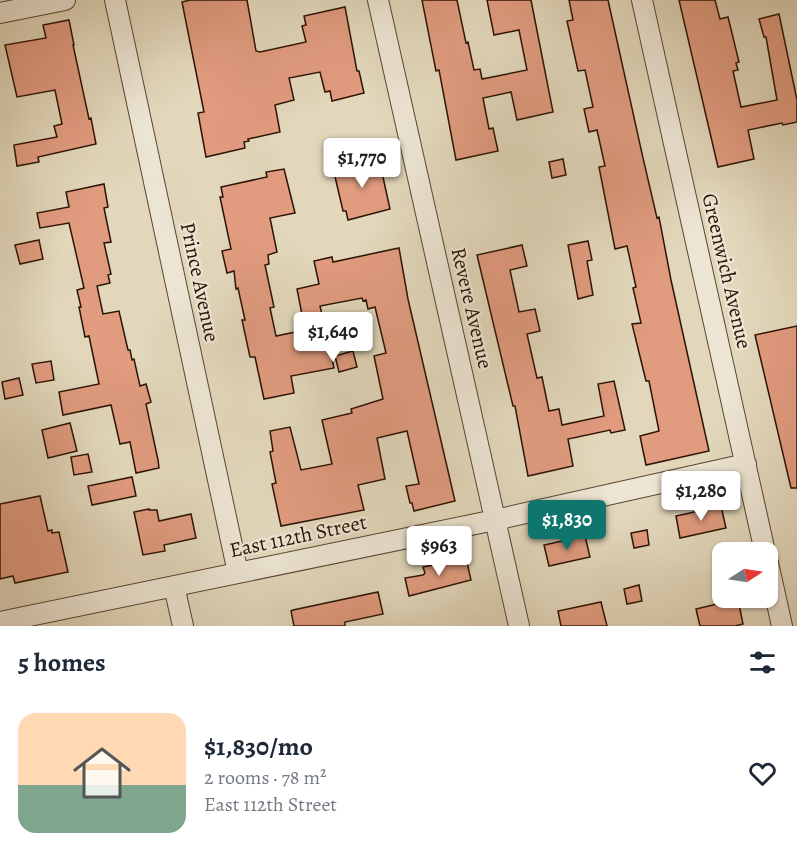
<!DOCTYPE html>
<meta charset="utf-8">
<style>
body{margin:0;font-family:Alegreya,serif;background:#f2f2f3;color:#1f2937;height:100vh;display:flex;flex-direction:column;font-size:22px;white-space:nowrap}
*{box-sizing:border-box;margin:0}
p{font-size:20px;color:#747a83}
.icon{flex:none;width:33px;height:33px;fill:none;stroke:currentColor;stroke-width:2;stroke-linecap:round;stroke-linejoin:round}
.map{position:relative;height:626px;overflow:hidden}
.sheet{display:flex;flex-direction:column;background:#fff;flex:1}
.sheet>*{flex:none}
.needle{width:39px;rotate:78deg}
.fabs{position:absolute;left:712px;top:542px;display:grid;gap:12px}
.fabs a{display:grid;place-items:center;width:66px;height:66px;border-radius:12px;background:#fff;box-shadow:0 2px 4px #0004;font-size:30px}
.price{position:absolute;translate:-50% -51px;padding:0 14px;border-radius:6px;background:#fff;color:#222;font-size:20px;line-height:39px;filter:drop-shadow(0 2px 3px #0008)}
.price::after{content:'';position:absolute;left:50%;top:36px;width:18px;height:14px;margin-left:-9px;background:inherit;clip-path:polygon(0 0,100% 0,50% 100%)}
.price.current{background:#0f766e;color:#fff}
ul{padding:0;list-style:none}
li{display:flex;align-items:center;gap:18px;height:150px;padding:0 18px}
li span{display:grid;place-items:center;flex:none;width:168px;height:120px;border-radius:18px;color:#555}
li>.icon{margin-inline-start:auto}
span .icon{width:72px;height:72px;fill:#fffc;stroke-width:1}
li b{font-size:26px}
h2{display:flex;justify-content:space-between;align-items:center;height:72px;padding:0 18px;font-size:26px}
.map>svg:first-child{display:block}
.building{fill:#e19b7f;stroke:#2c1304;stroke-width:1.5}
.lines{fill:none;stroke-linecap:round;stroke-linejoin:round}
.minor-casing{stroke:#5a4432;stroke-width:22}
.minor{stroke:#ece5d3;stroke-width:20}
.labels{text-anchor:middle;stroke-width:4.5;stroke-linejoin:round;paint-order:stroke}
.street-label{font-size:21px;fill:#2c1304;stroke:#ece5d3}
</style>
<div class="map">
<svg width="797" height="626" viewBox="0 0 797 626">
<rect width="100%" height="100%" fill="#e2d7bb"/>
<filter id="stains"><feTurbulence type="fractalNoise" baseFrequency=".00333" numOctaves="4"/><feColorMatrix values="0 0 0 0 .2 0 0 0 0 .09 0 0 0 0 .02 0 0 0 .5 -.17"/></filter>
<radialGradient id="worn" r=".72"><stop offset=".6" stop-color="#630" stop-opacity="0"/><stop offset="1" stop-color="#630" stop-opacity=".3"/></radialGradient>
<path class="building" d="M190 0H247L256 51 260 52 306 42 302 26 306 25 304 16 345 7 357 71H359L364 93 332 101 330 91 325 92 320 72 289 78 294 100 275 105 280 132 248 139 249 141 244 142 245 148 206 157 198 113 204 112 182 2Z
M422 0H457L466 43 468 42 474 70 480 69 482 79 527 70 519 30 494 35 487 0H531L553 112 517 120 511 92 483 98 489 129 493 128 498 151 456 160 439 70 436 71Z
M569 0H608L643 158 657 218 659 217 671 280 709 451 646 465 640 436 659 431 649 381H646L632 324 641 323 633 288 636 287 627 246 615 249 599 167 605 166 597 130 589 132 584 109 593 107 585 70 578 71 567 21 573 20Z
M679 0H715L720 19 728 17 739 62 736 63 738 70 733 71 741 107 777 100 766 37H764L759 19 779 14 797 100V122L783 125 782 123 748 130 754 159 718 167Z
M69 20 74 45H73L89 119 91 118 96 144 38 157 39 162 17 166 14 145 57 137 54 126 62 124 55 90 17 97 5 45 46 38 43 25Z
M379 159 390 209 348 220 346 211H343L333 168Z
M563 159 566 175 552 178 549 162Z
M284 169 295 213 270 218 277 252 268 255 269 264 265 265 274 307 270 308 276 336 305 330 297 289 319 284 314 261 332 257 333 262 399 248 408 299 455 501 414 511 412 503H410L406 486 419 484 407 431 377 438 385 479 358 485 364 510 281 526 272 484 276 483 270 452 273 451 270 431 290 427 301 470 332 464 322 420 352 413 351 409 383 399 374 356 386 353 375 307 368 309 366 300 363 301 362 298 320 306 334 368 291 376 294 393 264 399 255 357H250L242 320H245L238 288 236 289 234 271 227 273 222 251 231 249 220 197H223L221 187 267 177 266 172Z
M104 184 108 207 104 208 111 242 104 243 111 274 108 275 110 283 97 286 103 314 119 311 128 350H130L132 360 134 359 140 386 146 384 151 402 146 404 158 460 159 468 136 473 130 442 120 444 111 405 63 415 59 392 99 384 89 336 85 337 79 307H81L77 290 84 288 69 223 40 228 37 213 69 207 66 192Z
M39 240 43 259 20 264 15 245Z
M588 241 592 260 587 261 593 295 578 299 568 245Z
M522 245 527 266 510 270 519 312 535 309 540 331 527 334 537 378 542 377 549 411 559 409 562 425 604 416 598 384 614 381 625 430 611 433 610 430 568 439 573 466 528 476 515 406H513L477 255Z
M797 326V488H791L755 335Z
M353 351 357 367 339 372 335 356Z
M51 361 54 380 36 383 32 364Z
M19 378 23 395 5 399 2 382Z
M70 423 77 451 48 458 42 430Z
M88 454 92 472 74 475 71 457Z
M132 477 136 496 92 505 88 486Z
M40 496 48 531 52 530V533L59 532 68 572 15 583 13 576 0 579V504Z
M721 506 726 528 680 538 676 516Z
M149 509V510H157L159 521 191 514 196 538 164 545 165 551 143 555 134 512Z
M647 530 649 545 634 548 631 533Z
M585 536 590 557 549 566 544 545Z
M466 558 471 580 409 596 405 578 423 575 425 573 423 567Z
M639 585 642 601 627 604 624 589Z
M378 592 383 614 345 622V626H294L291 611 293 610Z
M738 599 743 624 735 626H700L696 609Z
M601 602 607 626H561L558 611Z"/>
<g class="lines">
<defs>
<path id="minor" d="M115 0 238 573
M378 0 519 626
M642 0 765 552
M0 13 65 0
M768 563 782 626
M174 586 183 626
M0 622 495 520 746 464"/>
</defs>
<use href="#minor" class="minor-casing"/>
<use href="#minor" class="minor"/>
</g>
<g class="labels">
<g class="street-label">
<text transform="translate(727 271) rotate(77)" y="7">Greenwich Avenue</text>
<text transform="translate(200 282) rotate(78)" y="7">Prince Avenue</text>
<text transform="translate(472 308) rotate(77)" y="7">Revere Avenue</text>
<text transform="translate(298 536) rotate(-12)" y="7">East 112th Street</text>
</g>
</g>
<rect width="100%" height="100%" filter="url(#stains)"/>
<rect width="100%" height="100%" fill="url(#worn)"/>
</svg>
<div class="fabs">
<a><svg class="needle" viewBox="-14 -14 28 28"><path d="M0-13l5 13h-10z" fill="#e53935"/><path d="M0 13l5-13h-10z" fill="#747a83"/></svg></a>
</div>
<b class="price" style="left:362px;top:189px">$1,770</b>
<b class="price" style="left:333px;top:363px">$1,640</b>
<b class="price" style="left:701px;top:522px">$1,280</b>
<b class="price current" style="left:567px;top:551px">$1,830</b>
<b class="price" style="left:439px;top:577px">$963</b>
</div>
<section class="sheet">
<h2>5 homes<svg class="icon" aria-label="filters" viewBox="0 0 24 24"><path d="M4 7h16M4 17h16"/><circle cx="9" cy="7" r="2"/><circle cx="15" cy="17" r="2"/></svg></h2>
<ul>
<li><span style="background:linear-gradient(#ffd9b3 60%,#7fa58c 0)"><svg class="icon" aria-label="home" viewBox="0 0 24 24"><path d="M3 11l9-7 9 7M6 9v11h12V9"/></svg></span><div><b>$1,830/mo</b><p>2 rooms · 78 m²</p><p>East 112th Street</p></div><svg class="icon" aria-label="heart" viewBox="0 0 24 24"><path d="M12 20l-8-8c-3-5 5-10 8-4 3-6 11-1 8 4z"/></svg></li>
</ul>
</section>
